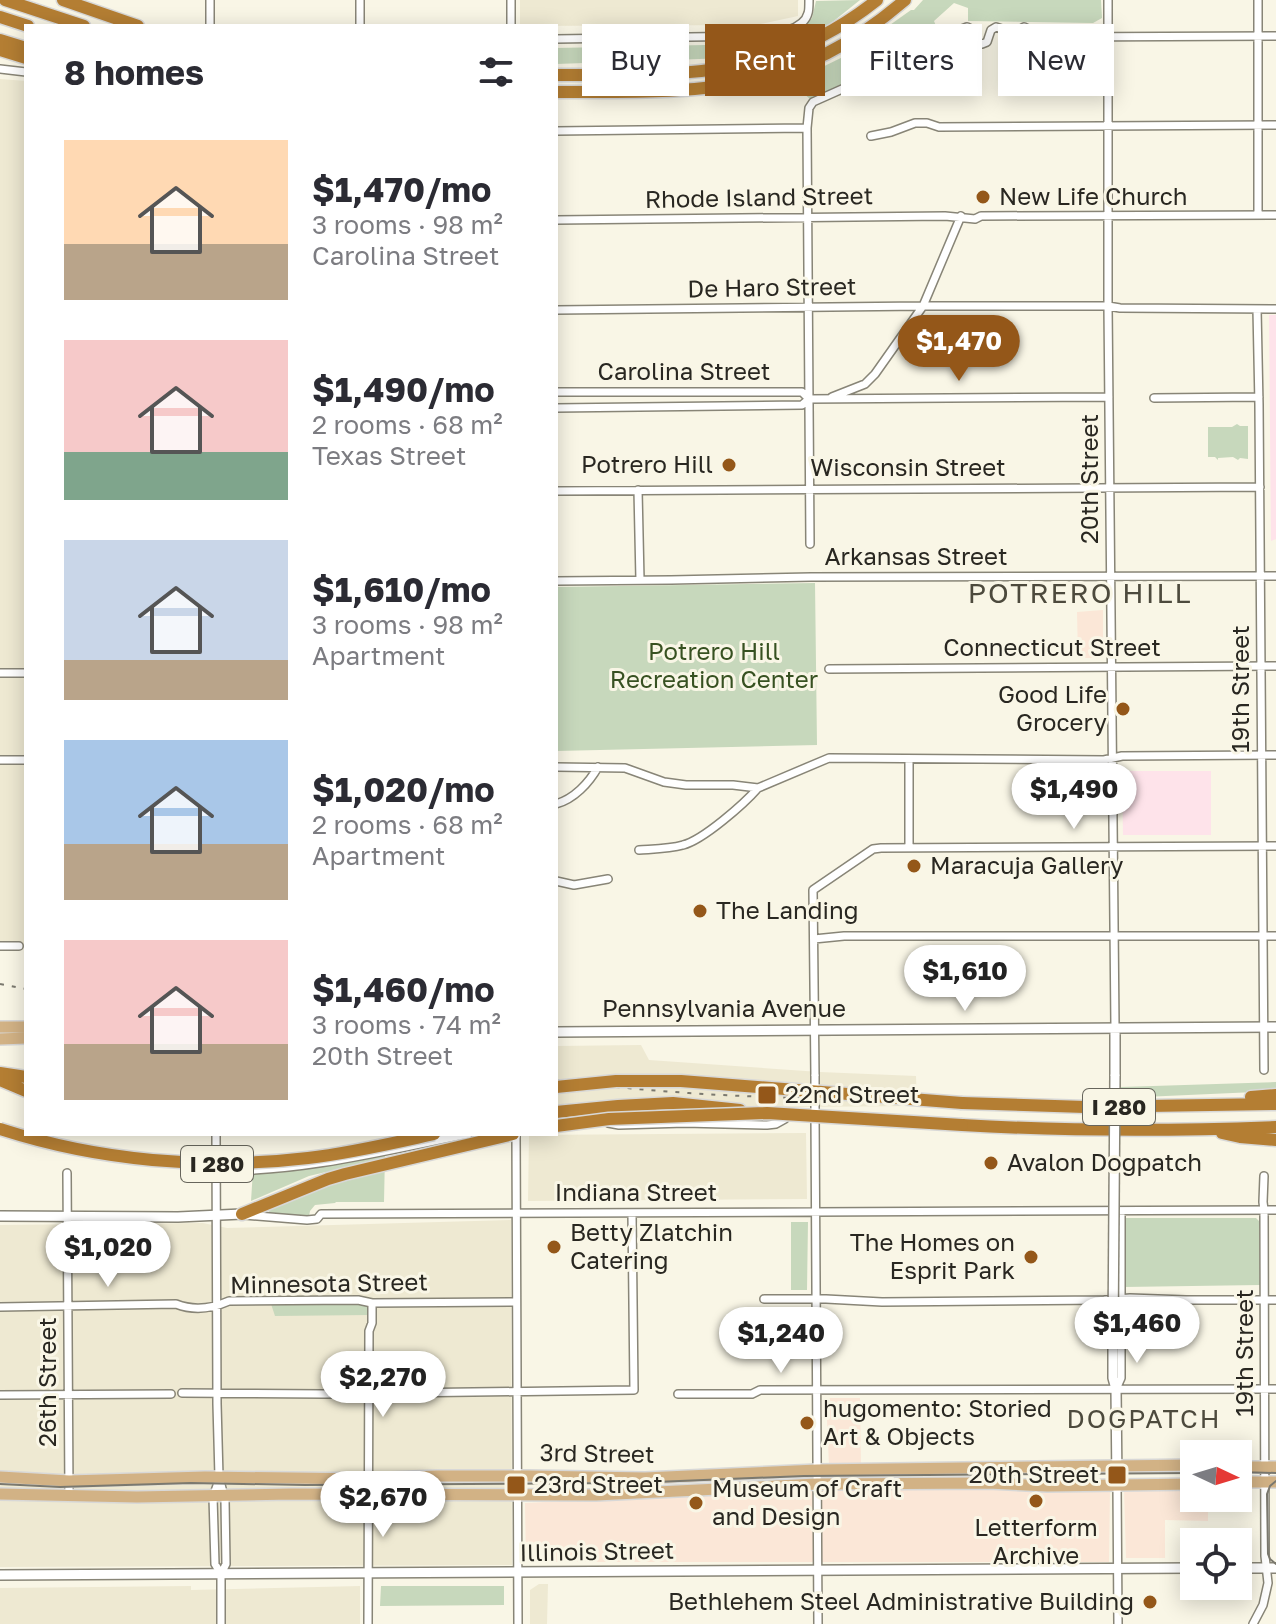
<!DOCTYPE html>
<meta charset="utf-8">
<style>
body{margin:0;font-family:"Golos Text",sans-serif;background:#f7f7f7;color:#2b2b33;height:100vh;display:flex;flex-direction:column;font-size:30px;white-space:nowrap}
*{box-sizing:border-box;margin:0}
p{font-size:26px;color:#7c7c81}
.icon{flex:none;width:44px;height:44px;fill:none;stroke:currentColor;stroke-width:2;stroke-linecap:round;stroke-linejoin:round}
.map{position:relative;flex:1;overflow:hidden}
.drawer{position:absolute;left:24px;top:24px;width:534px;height:1112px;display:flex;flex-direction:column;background:#fff;border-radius:0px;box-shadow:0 4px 20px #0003}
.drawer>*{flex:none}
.top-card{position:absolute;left:582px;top:24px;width:574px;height:72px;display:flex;gap:16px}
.needle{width:52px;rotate:94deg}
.buttons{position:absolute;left:1180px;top:1440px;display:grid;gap:16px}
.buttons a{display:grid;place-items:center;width:72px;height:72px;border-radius:0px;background:#fff;box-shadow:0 4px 20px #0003;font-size:40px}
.price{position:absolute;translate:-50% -68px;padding:0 18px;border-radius:28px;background:#fff;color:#222;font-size:26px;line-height:52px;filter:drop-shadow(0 2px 4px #0008)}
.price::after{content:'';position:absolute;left:50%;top:48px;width:24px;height:18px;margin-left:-12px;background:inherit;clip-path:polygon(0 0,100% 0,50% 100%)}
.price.active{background:#945719;color:#fff}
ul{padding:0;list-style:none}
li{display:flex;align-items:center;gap:24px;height:200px;padding:0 40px}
li span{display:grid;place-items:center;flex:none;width:224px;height:160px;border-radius:0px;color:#555}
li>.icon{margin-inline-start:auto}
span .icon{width:96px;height:96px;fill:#fffc;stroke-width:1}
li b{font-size:34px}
h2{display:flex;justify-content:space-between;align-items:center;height:96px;padding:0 40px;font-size:34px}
.pill{padding:0 28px;border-radius:0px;background:#fff;box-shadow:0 4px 20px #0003;font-size:28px;line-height:72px}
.pill.active{background:#945719;color:#fff}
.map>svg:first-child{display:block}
.commercial{fill:#fbe7d7}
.built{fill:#eee9d2}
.education{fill:#fee3ea}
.green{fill:#c7d8bc}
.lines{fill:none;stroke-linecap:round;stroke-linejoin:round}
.street-casing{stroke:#888577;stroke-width:10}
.secondary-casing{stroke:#888577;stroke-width:12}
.primary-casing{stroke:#d8d8d7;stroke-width:14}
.highway-casing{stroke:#d8d8d7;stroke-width:15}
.street{stroke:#fff;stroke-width:7}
.secondary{stroke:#fff;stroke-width:9}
.primary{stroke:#d2b285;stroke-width:11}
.highway{stroke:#b47e33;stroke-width:12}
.tram{stroke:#7b796f;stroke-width:2}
.rail{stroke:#7b796f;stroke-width:2;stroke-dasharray:4 8;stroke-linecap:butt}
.street-bridge-casing{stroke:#888577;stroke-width:10;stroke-linecap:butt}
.secondary-bridge-casing{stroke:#888577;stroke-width:12;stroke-linecap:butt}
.highway-bridge-casing{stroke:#d8d8d7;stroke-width:15;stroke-linecap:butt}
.street-bridge{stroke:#fff;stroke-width:7}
.secondary-bridge{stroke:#fff;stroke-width:9}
.highway-bridge{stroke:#b47e33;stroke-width:12}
.poi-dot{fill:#945719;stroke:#f9f6e6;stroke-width:3}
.labels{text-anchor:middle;stroke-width:6;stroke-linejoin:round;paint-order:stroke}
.shield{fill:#f9f6e6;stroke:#67655c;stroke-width:2}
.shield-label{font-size:22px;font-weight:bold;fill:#292721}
.poi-label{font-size:24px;fill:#292721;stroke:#f9f6e6;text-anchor:start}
.street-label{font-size:24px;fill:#292721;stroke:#f9f6e6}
.park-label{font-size:24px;fill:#375121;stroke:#f9f6e6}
.neighbourhood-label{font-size:26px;letter-spacing:2px;fill:#4d4a3d;stroke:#f9f6e6}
.quarter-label{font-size:28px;letter-spacing:2px;fill:#4d4a3d;stroke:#f9f6e6}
</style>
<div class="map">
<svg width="1276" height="1624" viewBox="0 0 1276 1624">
<rect width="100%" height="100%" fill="#f9f6e6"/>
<path class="commercial" d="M1103 610V658H1078L1077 612Z
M826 1398H860L861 1465H829Z
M1194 1487V1498H1208V1521L1165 1520V1558H1126L1124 1488Z
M1110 1488 1109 1562H526L525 1503 819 1489Z"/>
<path class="built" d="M520 0H798V16L756 25 520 26Z
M0 79 26 81V946H0Z
M641 1045 649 1060 820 1072 916 1076 917 1106 556 1109V1046Z
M806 1133 807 1199 528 1201 529 1135Z
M511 1220 512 1565 0 1567V1225L203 1223 227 1228Z
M539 1584H548L547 1624H530V1590Z
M191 1586V1590L360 1586V1624H0V1588Z"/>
<path class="education" d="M1269 315H1276V539L1271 541Z
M1122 771H1211V835H1123Z"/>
<path class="green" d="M860 0 830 24 786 47 728 58 556 64V48L754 44 794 33 812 18 816 1Z
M923 0H1101L1102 18 1093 23 968 21V8L954 3 934 21 936 26 911 41 889 60 864 74 810 99 802 92 798 79 849 54 911 10H914Z
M1237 424 1240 426H1248V459L1240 458 1238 460 1233 457 1218 458V460L1215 457H1208V427H1232Z
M815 583 817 745 556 751V587Z
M1276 1082V1091L1121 1098V1087Z
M385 1154 384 1202H336L335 1203 315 1205 310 1211 309 1216 268 1213 272 1207 332 1182 326 1172 309 1176 251 1201 253 1170 330 1165Z
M1125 1218H1256L1259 1221 1260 1285 1124 1287Z
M791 1222H808L807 1290H791Z
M359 1302 365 1304 370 1310V1315L275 1316 271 1304Z
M381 1586H504V1605L380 1606Z"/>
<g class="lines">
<defs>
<path id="street" d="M210 0V26
M360 0V26
M511 0V26
M1108 0V306L1115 1027
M1258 0V215
M556 39 757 36C772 34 804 31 808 13 809 11 809 2 809 0
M922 40 956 42 962 29 967 27 973 30 976 41 982 44 987 42 991 30 996 27 1002 29 1005 41 1009 44 1015 41 1019 30 1024 27 1030 30 1033 40 1038 44 1059 37 1276 36
M0 69 26 72
M556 131 807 128
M871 136 891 132 915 123H927L939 127 1276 125
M556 220 945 216 975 219 981 216 1276 215
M1257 309 1259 405 1264 1070
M556 310 923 306H1108L1120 308 1276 309
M556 392H802L809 399
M832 397 865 384 875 374 923 306 961 216
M1154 398 1259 397
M556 408 802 405 809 399 1109 397
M638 490 640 580
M556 491 1260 487
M810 544 807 128 809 108 813 102 878 73 908 49 932 33
M556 581 671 580 811 577 1276 576
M829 669 1276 666
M0 673H26
M909 759V848
M0 760H26
M556 767 625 768 664 782 686 785H733L758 788 829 758 1104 760 1122 756 1276 755
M556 804C574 799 589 783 598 767
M639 850C653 849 669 849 683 845 703 840 744 804 758 788
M556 881 574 885 608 879
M814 939 844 936H1276
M0 946H19
M815 1076 813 890 873 849 881 848 1276 846
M815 1114 818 1624
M608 1123 619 1125 685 1123 767 1125 776 1124 785 1119
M216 1134 217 1404 219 1477 225 1500 226 1564 221 1574V1624
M516 1134 518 1624
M216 1171C302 1172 384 1151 468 1134
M67 1173 69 1495
M244 1215 307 1220 317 1219 321 1214 1276 1210
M764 1299H826L882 1302 1104 1300 1130 1298 1186 1300H1276
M0 1307 176 1304C194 1311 211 1309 229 1301L358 1300 372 1303 516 1302
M1116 1389 1121 1378V1211
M182 1393 325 1394 634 1390 632 1214
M678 1394H752L760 1390 1276 1389
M0 1395 171 1394
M219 1480 213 1497 215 1564 221 1574
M1117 1485 1118 1624
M368 1624 369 1331 372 1323V1303
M1253 1624 1263 1605 1268 1583 1265 1556 1264 1210 1263 1202 1264 1176"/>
<path id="secondary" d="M1115 1027V1076
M556 1032 1276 1027
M0 1216 178 1217 242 1214
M1113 1334V1378L1116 1389 1117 1485
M1238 1568H1276
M0 1575 1194 1568"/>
<path id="primary" d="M0 1027H26
M0 1039 26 1038
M1238 1467H1276
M0 1477 69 1481 205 1477 368 1479 437 1476H528L645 1478 817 1470 1194 1465
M1238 1482H1276
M0 1494 137 1497 290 1494 596 1495 817 1484 989 1483 1047 1486 1194 1484"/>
<path id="highway" d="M5 0 84 26
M63 0 138 26
M0 17 28 26
M0 40 26 48
M0 50 26 58
M556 75C680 74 774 82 877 0
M556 92C697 92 791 98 905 0
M0 1073 26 1077
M0 1080 26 1091
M1251 1097 1276 1095
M962 1103 1085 1107 1276 1104
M556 1112 618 1106 673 1103 740 1110
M962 1125C1067 1131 1171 1131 1276 1127
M1222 1133 1240 1137 1276 1140
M242 1214 328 1179 345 1174 513 1134"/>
</defs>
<use href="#street" class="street-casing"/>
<use href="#secondary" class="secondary-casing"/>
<use href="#primary" class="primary-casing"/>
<use href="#highway" class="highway-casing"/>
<use href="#street" class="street"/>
<use href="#secondary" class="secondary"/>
<use href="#primary" class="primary"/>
<use href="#highway" class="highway"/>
<path class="tram" d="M1238 1472 1276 1473
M1276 1481 1270 1486 1267 1494 1268 1554 1270 1559 1276 1564
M0 1484 60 1487 191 1483 305 1485 631 1483 804 1476 1194 1473"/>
<path class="rail" d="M0 984 26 989
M556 1080C671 1095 787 1100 904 1098"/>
<defs>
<path id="street-bridge" d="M815 1076V1114"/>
<path id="secondary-bridge" d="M1113 1334 1115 1076"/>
<path id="highway-bridge" d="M556 1087 616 1081H681L962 1103
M556 1126 609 1119 767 1113 962 1125
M0 1129C99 1161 205 1170 308 1158 351 1153 393 1143 434 1134"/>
</defs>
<use href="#street-bridge" class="street-bridge-casing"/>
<use href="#secondary-bridge" class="secondary-bridge-casing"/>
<use href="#highway-bridge" class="highway-bridge-casing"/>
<use href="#street-bridge" class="street-bridge"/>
<use href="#secondary-bridge" class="secondary-bridge"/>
<use href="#highway-bridge" class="highway-bridge"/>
</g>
<g class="poi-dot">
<circle cx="983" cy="197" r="8"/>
<circle cx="729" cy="465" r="8"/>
<circle cx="1123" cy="709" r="8"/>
<circle cx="914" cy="866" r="8"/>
<circle cx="700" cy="911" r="8"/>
<rect x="757" y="1085" width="20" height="20" rx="4"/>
<circle cx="991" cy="1163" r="8"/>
<circle cx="554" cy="1247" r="8"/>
<circle cx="1031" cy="1257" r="8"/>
<circle cx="807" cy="1423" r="8"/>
<rect x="1107" y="1465" width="20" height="20" rx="4"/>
<rect x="506" y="1475" width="20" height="20" rx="4"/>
<circle cx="1036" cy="1501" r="8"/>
<circle cx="696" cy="1503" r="8"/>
<circle cx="1150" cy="1602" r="8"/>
</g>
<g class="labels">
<g class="shield">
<rect x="1083" y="1089" width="72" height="36" rx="6"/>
<rect x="181" y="1146" width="72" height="36" rx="6"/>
</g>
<g class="shield-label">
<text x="1119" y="1115">I 280</text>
<text x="217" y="1172">I 280</text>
</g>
<g class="poi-label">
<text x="999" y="205">New Life Church</text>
<text x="713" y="473" text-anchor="end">Potrero Hill</text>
<text x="1107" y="703" text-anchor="end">Good Life<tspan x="1107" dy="28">Grocery</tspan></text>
<text x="930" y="874">Maracuja Gallery</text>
<text x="716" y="919">The Landing</text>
<text x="785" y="1103">22nd Street</text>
<text x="1007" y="1171">Avalon Dogpatch</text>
<text x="570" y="1241">Betty Zlatchin<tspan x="570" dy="28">Catering</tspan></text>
<text x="1015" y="1251" text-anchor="end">The Homes on<tspan x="1015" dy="28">Esprit Park</tspan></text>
<text x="823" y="1417">hugomento: Storied<tspan x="823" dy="28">Art &amp; Objects</tspan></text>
<text x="1099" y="1483" text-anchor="end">20th Street</text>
<text x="534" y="1493">23rd Street</text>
<text x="712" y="1497">Museum of Craft<tspan x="712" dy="28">and Design</tspan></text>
<text x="1036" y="1536" text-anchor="middle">Letterform<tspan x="1036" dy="28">Archive</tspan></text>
<text x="1134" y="1610" text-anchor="end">Bethlehem Steel Administrative Building</text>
</g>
<g class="street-label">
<text transform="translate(759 198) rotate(-1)" y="8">Rhode Island Street</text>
<text transform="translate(772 288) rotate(-1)" y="8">De Haro Street</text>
<text x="684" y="380">Carolina Street</text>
<text x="908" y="476">Wisconsin Street</text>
<text transform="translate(1090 479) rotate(-90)" y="8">20th Street</text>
<text x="916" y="565">Arkansas Street</text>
<text x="1052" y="656">Connecticut Street</text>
<text transform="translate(1241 689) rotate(-90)" y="8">19th Street</text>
<text x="724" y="1017">Pennsylvania Avenue</text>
<text x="636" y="1201">Indiana Street</text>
<text transform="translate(329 1284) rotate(-1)" y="8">Minnesota Street</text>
<text transform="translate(1245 1353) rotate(-90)" y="8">19th Street</text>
<text transform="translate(48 1382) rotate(-90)" y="8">26th Street</text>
<text transform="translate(597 1454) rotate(1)" y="8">3rd Street</text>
<text transform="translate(597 1552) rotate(-1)" y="8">Illinois Street</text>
</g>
<g class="park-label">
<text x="714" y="660">Potrero Hill<tspan x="714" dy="28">Recreation Center</tspan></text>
</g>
<g class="neighbourhood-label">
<text x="1144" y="1428">DOGPATCH</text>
</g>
<g class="quarter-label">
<text x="1080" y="603">POTRERO HILL</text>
</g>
</g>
</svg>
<div class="buttons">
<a><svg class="needle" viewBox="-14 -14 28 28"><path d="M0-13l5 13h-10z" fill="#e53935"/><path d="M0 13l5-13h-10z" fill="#7c7c81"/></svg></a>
<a><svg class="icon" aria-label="locate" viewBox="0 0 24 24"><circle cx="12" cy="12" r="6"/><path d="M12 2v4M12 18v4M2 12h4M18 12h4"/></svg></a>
</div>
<b class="price active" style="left:959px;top:383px">$1,470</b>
<b class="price" style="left:1074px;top:831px">$1,490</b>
<b class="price" style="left:965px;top:1013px">$1,610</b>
<b class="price" style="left:108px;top:1289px">$1,020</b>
<b class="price" style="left:1137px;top:1365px">$1,460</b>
<b class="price" style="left:781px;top:1375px">$1,240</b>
<b class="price" style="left:383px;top:1419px">$2,270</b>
<b class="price" style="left:383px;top:1539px">$2,670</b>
<div class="top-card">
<a class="pill">Buy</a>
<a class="pill active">Rent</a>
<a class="pill">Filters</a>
<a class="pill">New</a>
</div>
<section class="drawer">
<h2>8 homes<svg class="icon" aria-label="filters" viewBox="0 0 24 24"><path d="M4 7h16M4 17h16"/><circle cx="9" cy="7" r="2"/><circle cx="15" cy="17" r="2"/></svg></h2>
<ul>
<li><span style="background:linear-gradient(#ffd9b3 65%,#b9a48a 0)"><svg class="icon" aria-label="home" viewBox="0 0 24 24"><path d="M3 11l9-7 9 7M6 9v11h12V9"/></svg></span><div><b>$1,470/mo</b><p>3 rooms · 98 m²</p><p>Carolina Street</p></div></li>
<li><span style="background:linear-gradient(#f6c9c9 70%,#7fa58c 0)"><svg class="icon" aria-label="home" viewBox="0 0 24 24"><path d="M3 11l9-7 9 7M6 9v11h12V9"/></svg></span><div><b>$1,490/mo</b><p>2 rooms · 68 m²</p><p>Texas Street</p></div></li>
<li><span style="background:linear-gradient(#c9d6e8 75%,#b9a48a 0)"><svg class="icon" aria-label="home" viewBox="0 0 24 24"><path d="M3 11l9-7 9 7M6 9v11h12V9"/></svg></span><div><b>$1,610/mo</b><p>3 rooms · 98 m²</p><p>Apartment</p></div></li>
<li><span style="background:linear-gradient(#a9c7e8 65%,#b9a48a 0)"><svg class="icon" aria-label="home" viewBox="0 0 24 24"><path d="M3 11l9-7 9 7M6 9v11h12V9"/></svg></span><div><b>$1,020/mo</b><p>2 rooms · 68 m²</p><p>Apartment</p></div></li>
<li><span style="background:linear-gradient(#f6c9c9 65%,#b9a48a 0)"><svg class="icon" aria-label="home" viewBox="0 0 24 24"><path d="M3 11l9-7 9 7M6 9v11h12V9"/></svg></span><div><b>$1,460/mo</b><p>3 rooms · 74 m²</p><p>20th Street</p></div></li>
</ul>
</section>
</div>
